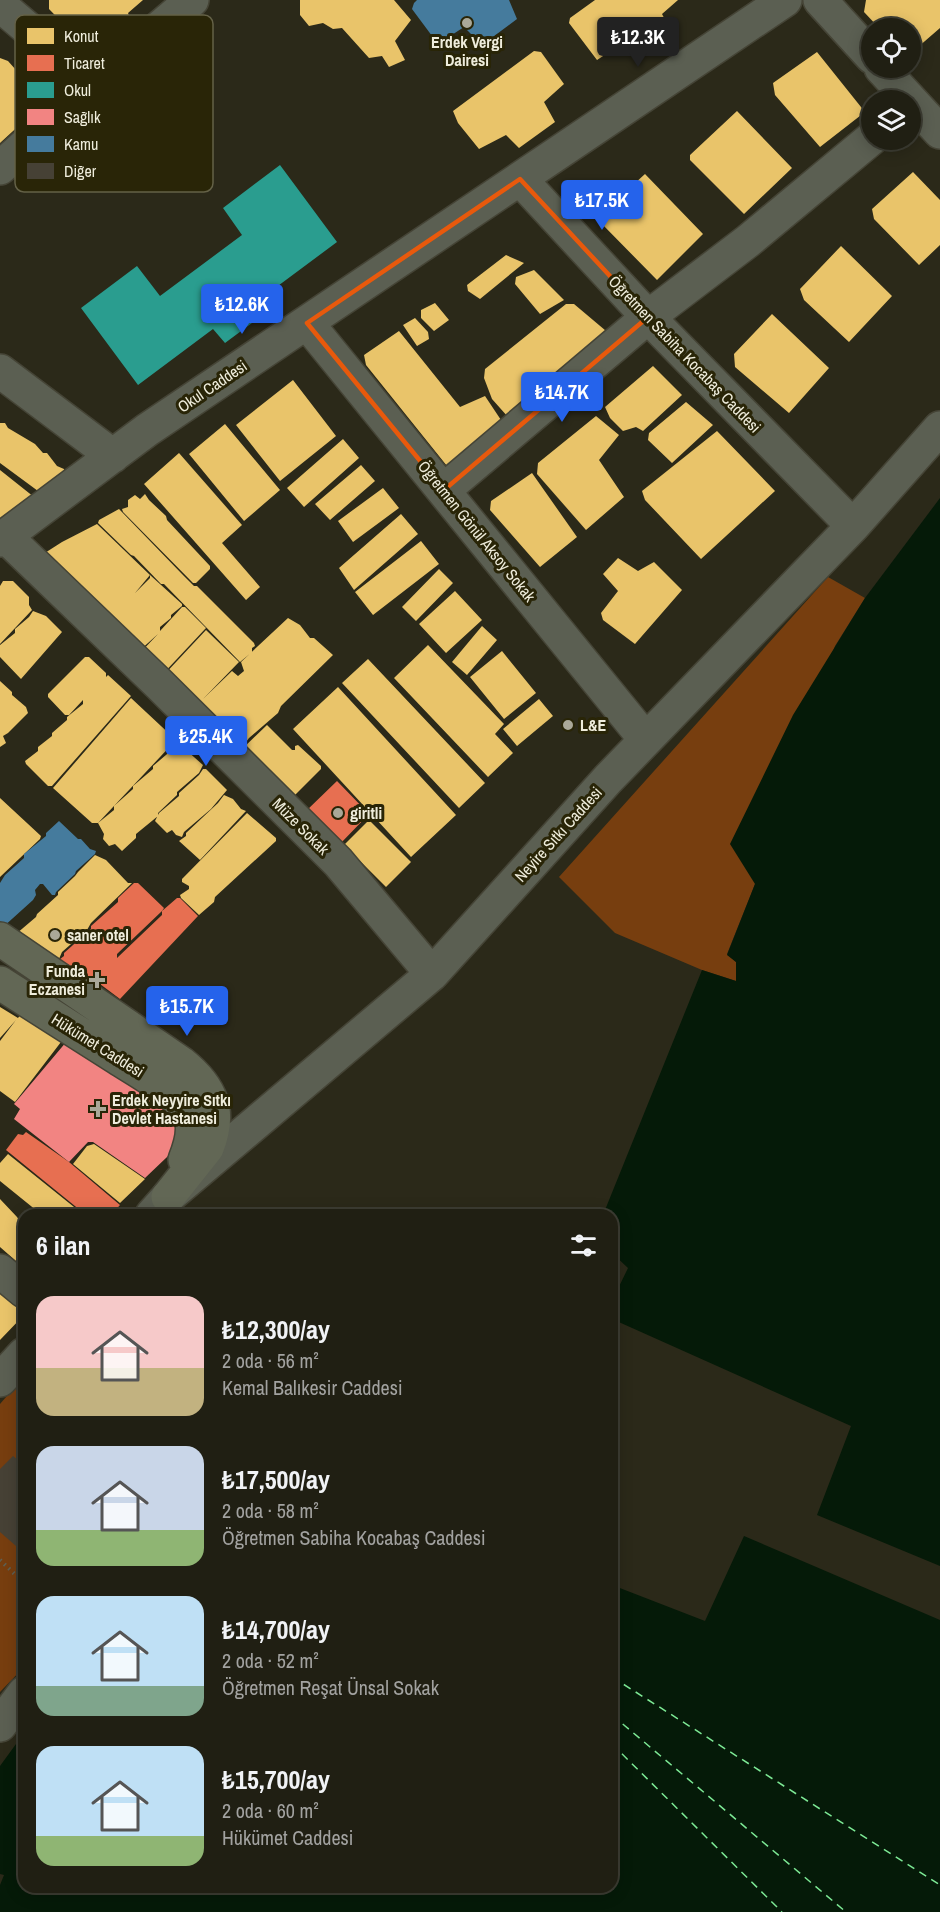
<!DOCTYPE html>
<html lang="tr">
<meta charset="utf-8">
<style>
body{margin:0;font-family:"Archivo Narrow",sans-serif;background:#28271c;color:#f1f3f6;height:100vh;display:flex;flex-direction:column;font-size:22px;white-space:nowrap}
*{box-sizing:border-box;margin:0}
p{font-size:20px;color:#a2a2a0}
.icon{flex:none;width:33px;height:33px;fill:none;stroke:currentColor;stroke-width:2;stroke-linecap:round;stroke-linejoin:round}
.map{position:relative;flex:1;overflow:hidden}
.panel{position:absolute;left:18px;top:1209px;width:600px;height:684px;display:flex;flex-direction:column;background:#201f13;border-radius:18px;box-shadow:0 3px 15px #0003,0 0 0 2px #3d3d33}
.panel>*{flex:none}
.fabs{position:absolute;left:861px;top:18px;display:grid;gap:12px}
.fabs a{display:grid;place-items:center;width:60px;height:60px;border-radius:50%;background:#201f13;box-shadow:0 3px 15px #0003,0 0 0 2px #3d3d33;font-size:30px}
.price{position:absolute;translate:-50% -51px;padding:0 14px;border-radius:6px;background:#2563eb;color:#fff;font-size:20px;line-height:39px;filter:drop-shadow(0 2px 3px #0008)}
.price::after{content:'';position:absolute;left:50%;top:36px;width:18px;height:14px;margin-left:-9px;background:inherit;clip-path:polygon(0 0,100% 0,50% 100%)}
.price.on{background:#222;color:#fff}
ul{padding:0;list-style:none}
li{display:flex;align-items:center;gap:18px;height:150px;padding:0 18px}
li span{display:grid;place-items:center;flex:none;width:168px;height:120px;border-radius:18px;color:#555}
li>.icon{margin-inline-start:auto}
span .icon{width:72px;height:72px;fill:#fffc;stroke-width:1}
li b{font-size:26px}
h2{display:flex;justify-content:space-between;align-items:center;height:72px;padding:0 18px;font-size:26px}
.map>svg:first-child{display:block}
.green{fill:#773e0f}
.water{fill:#051a08}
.homes{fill:#e9c46a}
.shops{fill:#e76f51;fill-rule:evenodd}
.schools{fill:#2a9d8f}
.health{fill:#f28482}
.public{fill:#457b9d}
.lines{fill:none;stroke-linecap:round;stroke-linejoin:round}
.ferry{stroke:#7de995;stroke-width:1.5;stroke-dasharray:8 6;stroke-linecap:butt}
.building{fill:#464135}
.minor-casing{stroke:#454436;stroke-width:36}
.major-casing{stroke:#454436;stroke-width:36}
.path{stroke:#5e6054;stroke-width:4;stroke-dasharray:1.5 4.5;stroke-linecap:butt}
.minor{stroke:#5b5f52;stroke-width:33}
.major{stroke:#626755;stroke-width:33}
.marked{fill:none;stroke:#e8590c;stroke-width:4.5;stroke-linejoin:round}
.poi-dot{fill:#aaa898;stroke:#292507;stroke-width:2}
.labels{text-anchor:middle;stroke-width:6;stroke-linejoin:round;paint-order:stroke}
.poi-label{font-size:16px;font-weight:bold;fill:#efeddc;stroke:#292507;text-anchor:start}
.street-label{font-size:16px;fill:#efeddc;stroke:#292507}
.key{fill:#292507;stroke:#646147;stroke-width:1.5}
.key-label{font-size:16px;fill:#efeddc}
</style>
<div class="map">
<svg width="940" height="1912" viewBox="0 0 940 1912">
<rect width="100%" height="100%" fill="#2b2919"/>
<path class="green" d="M828 577 865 598 835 646 755 884 727 954 736 962V981L702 970 615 933 559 877Z
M24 1376V1667L0 1692V1404Z"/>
<path class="water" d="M940 498V1566L817 1515 851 1426 612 1319V1301L628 1268 612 1253V1215H603L702 970 736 981V962L727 955 755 884 730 844 793 715 865 598Z
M744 1536 940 1620V1912H0V1885L4 1875 0 1874V1766L24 1733V1887H612V1585L705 1621Z"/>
<path class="homes" d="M49 0H143L128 13 130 18 119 26 112 25 92 43 84 45 49 9Z
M300 0H394L411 20 395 41 405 60 389 67 382 56 369 58 342 28 333 29 323 23 309 26 300 15Z
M595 0H678L662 14 672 33 640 54 626 41 597 60 569 23 570 18Z
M866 0H940V28L910 54V28H879L864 12Z
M534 51 541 52 564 84 544 102 555 122 519 148 506 135 479 149 458 123 453 111Z
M817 52 865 112 820 147 775 95 773 83Z
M0 58 8 61 16 70 49 95V98L0 143Z
M737 111 792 168 744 214 690 160V155Z
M913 172 940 200V245L919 265 874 219 872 209Z
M645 174 703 234 657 280 600 222V215Z
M841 246 892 296 849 342 804 300 800 289Z
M506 255 524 263 480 299 468 291 467 285Z
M534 270 564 300 540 314 515 284 516 277Z
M435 303 449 320 434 331 421 318V310Z
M566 304H574L612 336 508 417 492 399 484 378 485 369Z
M772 314 829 368 789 413 735 367 734 354Z
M415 318 428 332 429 339 417 346 403 325Z
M399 331 460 407 485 396 505 426 454 466H447L366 365 364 355Z
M653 366 682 395 643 431 636 427 623 431 610 418 605 407Z
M293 380 336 436 280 481 236 425Z
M686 402 713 425 672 463 648 440 649 433Z
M596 416 619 435 599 460 624 497 586 530 537 474 538 463Z
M0 423H5L8 428 35 444 43 453H47L57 466 64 469V472L38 491 0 463Z
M225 424 280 490 244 521 189 454Z
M717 431 775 491 701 559 645 500 642 491Z
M343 439 359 458 304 507 287 488Z
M179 453 242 525 222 543 260 587 246 600 144 484Z
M361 465 375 481 330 520 315 504Z
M0 470 34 497 0 523Z
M532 473 577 537 540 567 490 510 491 501Z
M383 488 399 508 353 542 338 521Z
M145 494 149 500 166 516 167 520 210 566V569L196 583H193L123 512 122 509 128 507V500L135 495 140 499Z
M119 509 182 574 194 586H197L254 643 255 646 252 648V652L240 662 164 584H161L134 556 131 555 98 523 99 520Z
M401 514 418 534 354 590 339 568Z
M97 524 150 575 135 593 150 578V575L182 604V606L171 615V618L160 627V631L182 607H185L206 628 161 676 139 654 158 634 138 652 37 558 62 542Z
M421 541 439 564 373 615 355 592Z
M618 558 638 571 654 562 682 590 635 644 603 620 601 613 618 591 603 574Z
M439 569 453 583 416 621 402 607Z
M3 581H13L29 597V605L32 610 0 644V586Z
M455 591 482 620 446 653 419 624Z
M33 611 46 616 62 632 21 679 0 657V645L15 633V629L29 617Z
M288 618 300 625 310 638H314L333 655 281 706 278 713 249 738 240 750 162 677 206 630 239 662 203 699 232 671 238 676 244 671 241 662Z
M482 626 497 640 467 675 452 662Z
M428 645 504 724 495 734 513 753 488 777 394 678Z
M502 651 536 693 504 719 470 677Z
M85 657H89L106 673V677L108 675 131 696 52 786H48L26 764 25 761 38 751V747L52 736V733L67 720V717L83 704V700L69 715H65L48 697V694Z
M368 659 485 783 459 808 342 683Z
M0 681 12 692V695L26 707 28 713 8 733 3 736 6 743 0 747Z
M338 687 456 815 411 857 293 729Z
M131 698 176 740 98 823 114 810V806L133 789V786L153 769V766L173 749 177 742 203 765 199 773 177 792V795L158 813V816L136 834V838L122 851 115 844 109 846 103 839 104 834 98 823H92L53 788Z
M539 699 553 716 517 746 503 729Z
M267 725 292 750H295V746L298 745 321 766V769L289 801 239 752Z
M203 769H206L227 790 211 809 184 832 182 837 176 835 172 830 167 833 155 821 159 813 179 796V793L199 775Z
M224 795 233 799 241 809 246 811 200 860 179 841 186 836V833L218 803Z
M0 798 41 836 40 839 0 877Z
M247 813 276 838V841L215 897 214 902 199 915 181 898 180 895 189 889V886L182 882V879Z
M369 820 411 862 386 887 344 845Z
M95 855 106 860 128 883H132L91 923 87 930 62 952 59 959 16 934 36 917 37 914 58 895V892L75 876 78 872Z
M0 1007 18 1018 21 1014 61 1038V1042L15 1102 0 1091V1041L16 1020 0 1038Z
M94 1144 145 1179 120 1203 73 1164 87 1146Z
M8 1154 84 1215H42L0 1181V1163Z
M0 1199 17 1217 22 1225H24V1268L0 1247Z
M0 1291 24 1311V1315L0 1340Z"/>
<path class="shops" d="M337 781 369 814 339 845 306 811Z
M134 883H138L164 908 162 911 177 898H180L198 916 120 999 96 981V977L90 982 55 963 64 956V953L91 929V926L118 902V898ZM162 911V915L117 958V954Z
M26 1132 69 1162 120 1205 111 1215H86L6 1150 18 1134 23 1135Z"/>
<path class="schools" d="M280 165 337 242 247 309 256 320 225 343 213 329 138 385 81 308 137 266 160 296 242 235 223 208Z"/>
<path class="health" d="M67 1041 177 1109 188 1137 145 1178 93 1142H88L69 1162 14 1119 20 1109 14 1104Z"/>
<path class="public" d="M417 0H509L517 19 482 45 464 27 438 44 412 9 414 3Z
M59 821 78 839H81L90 849 96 851 95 854 76 871 75 874 56 892 55 895H52L43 884H40L35 890 36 895 33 900 2 928 0 927V883L5 875 24 858V854L46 836V833Z"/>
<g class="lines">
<path class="ferry" d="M612 1677 940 1885
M612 1715 846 1912
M612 1744 782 1912"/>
</g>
<path class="building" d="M527 1207 533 1215H515Z
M13 1456 24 1465V1553L0 1532V1469Z"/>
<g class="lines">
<defs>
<path id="minor" d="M820 0 872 57
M0 5 93 84
M881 68 940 132
M0 168 93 84 192 0
M520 179 648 317 853 526
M307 323 646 740
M0 371 113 456
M444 490 648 317 748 241 872 138
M5 536 159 684 338 862 432 974
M0 540 147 430 785 0
M152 1215 168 1197 432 974 608 779 853 526 940 428
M0 1271 24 1291
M0 1380 24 1354
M0 1725 24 1693"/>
<path id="major" d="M0 939 181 1063C211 1087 222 1111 207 1148L168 1197
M0 983C39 1008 79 1033 118 1058 138 1071 175 1091 188 1111 197 1126 191 1145 185 1160"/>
</defs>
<use href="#minor" class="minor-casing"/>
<use href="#major" class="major-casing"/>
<path class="path" d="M0 1560 24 1583"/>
<use href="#minor" class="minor"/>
<use href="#major" class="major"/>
</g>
<path class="marked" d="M520 179 648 317 444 490 307 323Z"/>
<g class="poi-dot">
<circle cx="467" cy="23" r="6"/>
<circle cx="568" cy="725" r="6"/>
<circle cx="338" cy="813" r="6"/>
<circle cx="55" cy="935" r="6"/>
<path d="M94 971h6v6h6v6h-6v6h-6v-6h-6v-6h6z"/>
<path d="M95 1100h6v6h6v6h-6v6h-6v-6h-6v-6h6z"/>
</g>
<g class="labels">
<g class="poi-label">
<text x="467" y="48" text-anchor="middle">Erdek Vergi<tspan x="467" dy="18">Dairesi</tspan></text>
<text x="580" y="731">L&amp;E</text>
<text x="350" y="819">giritli</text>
<text x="67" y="941">saner otel</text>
<text x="85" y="977" text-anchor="end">Funda<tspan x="85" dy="18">Eczanesi</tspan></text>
<text x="112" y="1106">Erdek Neyyire Sıtkı<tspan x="112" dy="18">Devlet Hastanesi</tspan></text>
</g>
<g class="street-label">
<text transform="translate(685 354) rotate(46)" y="6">Öğretmen Sabiha Kocabaş Caddesi</text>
<text transform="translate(212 386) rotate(-34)" y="6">Okul Caddesi</text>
<text transform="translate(477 531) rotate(51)" y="6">Öğretmen Gönül Aksoy Sokak</text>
<text transform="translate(301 826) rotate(45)" y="6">Müze Sokak</text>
<text transform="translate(558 834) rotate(-48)" y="6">Neyire Sıtkı Caddesi</text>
<text transform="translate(98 1045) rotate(32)" y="6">Hükümet Caddesi</text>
</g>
</g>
<rect x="15" y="15" width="198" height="177" rx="9" class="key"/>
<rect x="27" y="28" width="27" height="16" fill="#e9c46a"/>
<rect x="27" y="55" width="27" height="16" fill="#e76f51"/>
<rect x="27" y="82" width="27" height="16" fill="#2a9d8f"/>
<rect x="27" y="109" width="27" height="16" fill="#f28482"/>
<rect x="27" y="136" width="27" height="16" fill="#457b9d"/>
<rect x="27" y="163" width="27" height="16" fill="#464135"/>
<g class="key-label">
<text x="64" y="42">Konut</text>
<text x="64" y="69">Ticaret</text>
<text x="64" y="96">Okul</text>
<text x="64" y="123">Sağlık</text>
<text x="64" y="150">Kamu</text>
<text x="64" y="177">Diğer</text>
</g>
</svg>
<div class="fabs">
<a><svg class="icon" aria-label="locate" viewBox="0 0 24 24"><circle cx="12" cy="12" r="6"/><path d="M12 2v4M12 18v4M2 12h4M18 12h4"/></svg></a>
<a><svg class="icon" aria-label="layers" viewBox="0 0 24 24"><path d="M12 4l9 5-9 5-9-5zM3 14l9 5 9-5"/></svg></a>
</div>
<b class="price on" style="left:638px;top:68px">₺12.3K</b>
<b class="price" style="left:602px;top:231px">₺17.5K</b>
<b class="price" style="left:242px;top:335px">₺12.6K</b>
<b class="price" style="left:562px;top:423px">₺14.7K</b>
<b class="price" style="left:206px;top:767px">₺25.4K</b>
<b class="price" style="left:187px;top:1037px">₺15.7K</b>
<section class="panel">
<h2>6 ilan<svg class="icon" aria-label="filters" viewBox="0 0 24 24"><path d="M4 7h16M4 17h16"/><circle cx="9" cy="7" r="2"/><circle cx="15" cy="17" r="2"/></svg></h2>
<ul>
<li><span style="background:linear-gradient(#f6c9c9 60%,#c2b280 0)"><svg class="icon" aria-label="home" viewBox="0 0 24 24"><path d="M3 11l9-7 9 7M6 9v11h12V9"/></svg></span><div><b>₺12,300/ay</b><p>2 oda · 56 m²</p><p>Kemal Balıkesir Caddesi</p></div></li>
<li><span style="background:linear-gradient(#c9d6e8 70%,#8fb573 0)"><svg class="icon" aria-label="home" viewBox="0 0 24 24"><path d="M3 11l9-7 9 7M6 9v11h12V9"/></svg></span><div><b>₺17,500/ay</b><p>2 oda · 58 m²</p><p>Öğretmen Sabiha Kocabaş Caddesi</p></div></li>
<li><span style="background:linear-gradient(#bfe0f5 75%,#7fa58c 0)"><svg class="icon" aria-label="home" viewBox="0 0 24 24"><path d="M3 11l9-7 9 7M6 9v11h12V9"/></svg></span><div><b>₺14,700/ay</b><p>2 oda · 52 m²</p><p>Öğretmen Reşat Ünsal Sokak</p></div></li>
<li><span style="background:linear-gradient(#bfe0f5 75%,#8fb573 0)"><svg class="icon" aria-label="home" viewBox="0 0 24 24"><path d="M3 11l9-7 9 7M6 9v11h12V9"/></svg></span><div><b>₺15,700/ay</b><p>2 oda · 60 m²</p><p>Hükümet Caddesi</p></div></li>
</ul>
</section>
</div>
